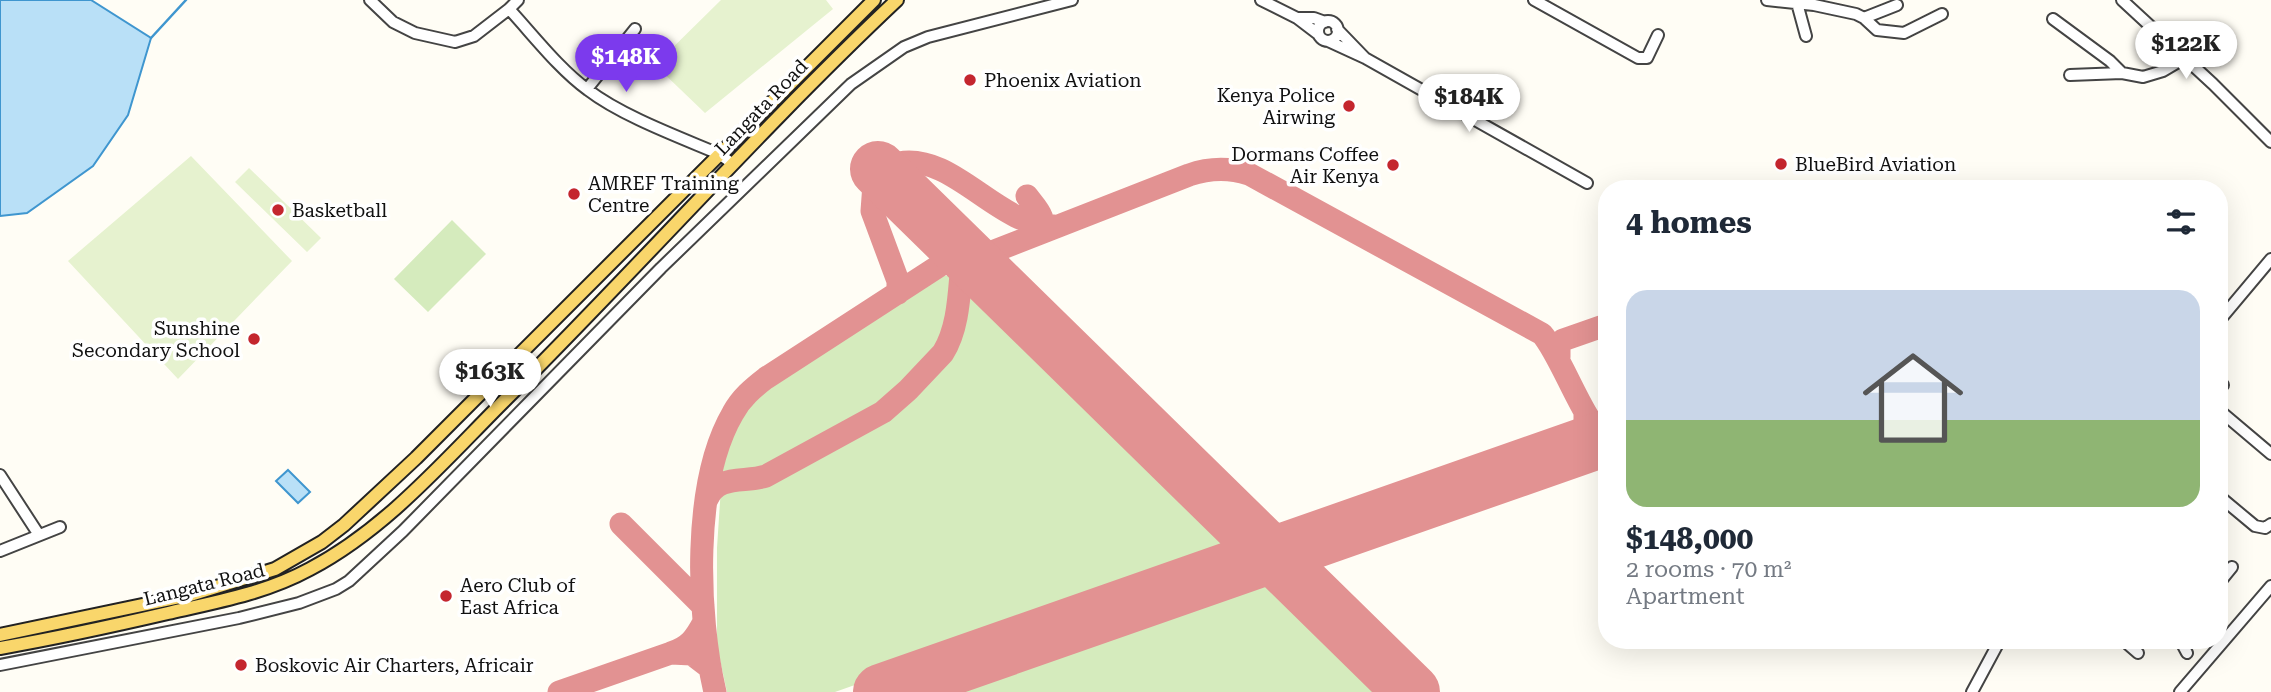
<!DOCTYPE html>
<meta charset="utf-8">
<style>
body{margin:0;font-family:"Roboto Serif",serif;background:#f2f2f3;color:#1f2937;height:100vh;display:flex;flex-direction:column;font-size:26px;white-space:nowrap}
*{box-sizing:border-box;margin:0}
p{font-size:23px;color:#747a83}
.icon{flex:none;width:38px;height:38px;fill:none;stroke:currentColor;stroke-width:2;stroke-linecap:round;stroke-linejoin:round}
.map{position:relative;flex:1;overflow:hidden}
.side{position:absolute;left:1598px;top:180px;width:630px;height:469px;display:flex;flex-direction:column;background:#fff;border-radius:28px;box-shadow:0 7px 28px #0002}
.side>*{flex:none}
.price{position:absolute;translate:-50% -60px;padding:0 16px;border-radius:24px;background:#fff;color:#222;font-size:23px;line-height:46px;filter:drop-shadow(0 2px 4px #0008)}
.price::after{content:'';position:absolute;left:50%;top:42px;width:21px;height:16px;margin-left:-10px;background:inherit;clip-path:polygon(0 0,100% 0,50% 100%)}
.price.active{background:#7c3aed;color:#fff}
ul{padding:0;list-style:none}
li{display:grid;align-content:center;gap:14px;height:371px;padding:0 28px}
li+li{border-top:2px solid #e0e1e3}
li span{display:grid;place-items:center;height:217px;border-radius:21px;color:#555}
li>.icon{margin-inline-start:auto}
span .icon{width:126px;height:126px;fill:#fffc;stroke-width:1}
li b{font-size:30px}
h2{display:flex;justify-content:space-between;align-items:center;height:84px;padding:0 28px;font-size:30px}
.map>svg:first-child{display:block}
.green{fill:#d5ebbd}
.pitch{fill:#e6f2cf}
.water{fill:#b9e0f7;stroke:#3f96cf;stroke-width:2}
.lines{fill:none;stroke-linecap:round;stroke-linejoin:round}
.stream{stroke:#3f96cf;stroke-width:2.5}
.taxiway{stroke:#e29292;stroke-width:23}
.runway{stroke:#e29292;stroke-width:56}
.minor-casing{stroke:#444;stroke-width:14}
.major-casing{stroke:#222;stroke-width:16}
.minor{stroke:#fff;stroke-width:10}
.major{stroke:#f9d66b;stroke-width:12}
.poi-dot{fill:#c4262e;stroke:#fff;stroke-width:2.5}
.labels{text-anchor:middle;stroke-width:7;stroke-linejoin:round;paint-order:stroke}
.poi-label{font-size:19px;fill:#111;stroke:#fff;text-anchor:start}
.street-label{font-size:19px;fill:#111;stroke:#fff}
</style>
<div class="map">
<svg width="2271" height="692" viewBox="0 0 2271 692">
<rect width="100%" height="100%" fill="#fffdf5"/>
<path class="green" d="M452 220 486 254 428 312 394 279Z
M955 275 964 280 1224 540 1227 547 1225 554 835 692H727L717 646V548L722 472 731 439 743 416 757 397 920 288 941 276Z
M1265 582 1381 692H936Z"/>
<path class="pitch" d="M721 0H826L833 9 705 113 655 65Z
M191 156 292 261 178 379 68 261Z
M249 168 321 238 307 252 235 182Z"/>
<path class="water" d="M0 0H91L151 38 128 115 93 166 27 213 0 216Z
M288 470 310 492 298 503 276 481Z"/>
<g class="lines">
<path class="stream" d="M151 38 186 0"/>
<path class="taxiway" d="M899 163C954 153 998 227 1054 226
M874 184 872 211 898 281V293
M1027 196C1036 208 1050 220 1037 233
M990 279C986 270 983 259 992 252L1189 175C1209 168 1228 167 1249 174L1542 334C1562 357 1585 427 1606 437
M1559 357V344L1563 340 1606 325
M1574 450 1585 432V412
M707 499C718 474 744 483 766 476L883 412 908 390 943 353C959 327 959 293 962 263
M621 524 703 606
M704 622C695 639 689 647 671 653L692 654 709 667
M559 692 671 653
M715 692C697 615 692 483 733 413 741 398 753 388 766 378L948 260 962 263 990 279"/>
<path class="runway" d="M878 169 1412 692
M881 692 1606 438"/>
<defs>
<path id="minor" d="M370 0 393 22 415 33 455 42 474 36 509 9
M518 0 509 9C533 35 559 69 588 90 622 116 679 137 719 154L733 164
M1261 0 1297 18
M1534 0 1638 58H1647L1658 35
M1767 0 1814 5 1856 14 1864 18 1877 30 1904 33 1942 14
M2122 0 2213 84 2271 142
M1797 3 1806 36
M1864 18 1897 5
M2053 19 2110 61 2122 73
M1318 31a10 10 0 1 1 20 0a10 10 0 1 1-20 0Z
M1318 34 1297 18H1314L1325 22
M1328 41 1365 58 1337 29
M1365 58 1587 183
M2070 75 2122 73 2143 77 2163 71 2185 58
M587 89 635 29
M2219 321 2271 259
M2219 389 2223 385
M2219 410 2271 454
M0 475 39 535
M2219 496 2255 526 2265 528 2271 524
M0 551 60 527
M2219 583 2232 567
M2123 640 2138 653
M2180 640 2187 653
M0 665 239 618 299 603 336 589 349 581 403 531 661 268 851 84 904 47 928 37 1072 0
M1972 692 2000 640
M2180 692 2271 586"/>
<path id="major" d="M0 635 190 595 275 569 322 542 344 525 416 458 874 0
M0 648C57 638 112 626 168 613 217 602 266 593 310 569 386 529 444 461 504 401 637 269 761 128 897 0"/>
</defs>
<use href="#minor" class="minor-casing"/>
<use href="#major" class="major-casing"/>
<use href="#minor" class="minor"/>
<use href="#major" class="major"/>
</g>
<g class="poi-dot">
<circle cx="970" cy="80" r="7"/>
<circle cx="1349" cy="106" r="7"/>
<circle cx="1781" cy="164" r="7"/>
<circle cx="1393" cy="165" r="7"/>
<circle cx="574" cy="194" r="7"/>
<circle cx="278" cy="210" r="7"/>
<circle cx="254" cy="339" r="7"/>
<circle cx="446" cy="596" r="7"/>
<circle cx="241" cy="665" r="7"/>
</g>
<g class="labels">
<g class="poi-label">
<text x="984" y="87">Phoenix Aviation</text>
<text x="1335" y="102" text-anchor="end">Kenya Police<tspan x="1335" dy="22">Airwing</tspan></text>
<text x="1379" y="161" text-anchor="end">Dormans Coffee<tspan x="1379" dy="22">Air Kenya</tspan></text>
<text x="1795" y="171">BlueBird Aviation</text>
<text x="588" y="190">AMREF Training<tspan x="588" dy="22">Centre</tspan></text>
<text x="292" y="217">Basketball</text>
<text x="240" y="335" text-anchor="end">Sunshine<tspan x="240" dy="22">Secondary School</tspan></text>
<text x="460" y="592">Aero Club of<tspan x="460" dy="22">East Africa</tspan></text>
<text x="255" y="672">Boskovic Air Charters, Africair</text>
</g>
<g class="street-label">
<text transform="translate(761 107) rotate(-46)" y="7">Langata Road</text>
<text transform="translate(204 584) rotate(-14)" y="7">Langata Road</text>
</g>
</g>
</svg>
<b class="price" style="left:2186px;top:81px">$122K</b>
<b class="price active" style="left:626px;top:94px">$148K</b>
<b class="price" style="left:1469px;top:134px">$184K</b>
<b class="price" style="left:490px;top:409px">$163K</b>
<section class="side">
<h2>4 homes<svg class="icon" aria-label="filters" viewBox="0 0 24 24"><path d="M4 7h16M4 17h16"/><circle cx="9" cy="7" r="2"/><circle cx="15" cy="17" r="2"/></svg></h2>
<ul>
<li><span style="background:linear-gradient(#c9d6e8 60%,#8fb573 0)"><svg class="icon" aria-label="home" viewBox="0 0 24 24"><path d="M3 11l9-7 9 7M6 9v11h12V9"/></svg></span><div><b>$148,000</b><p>2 rooms · 70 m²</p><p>Apartment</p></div></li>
</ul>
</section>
</div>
